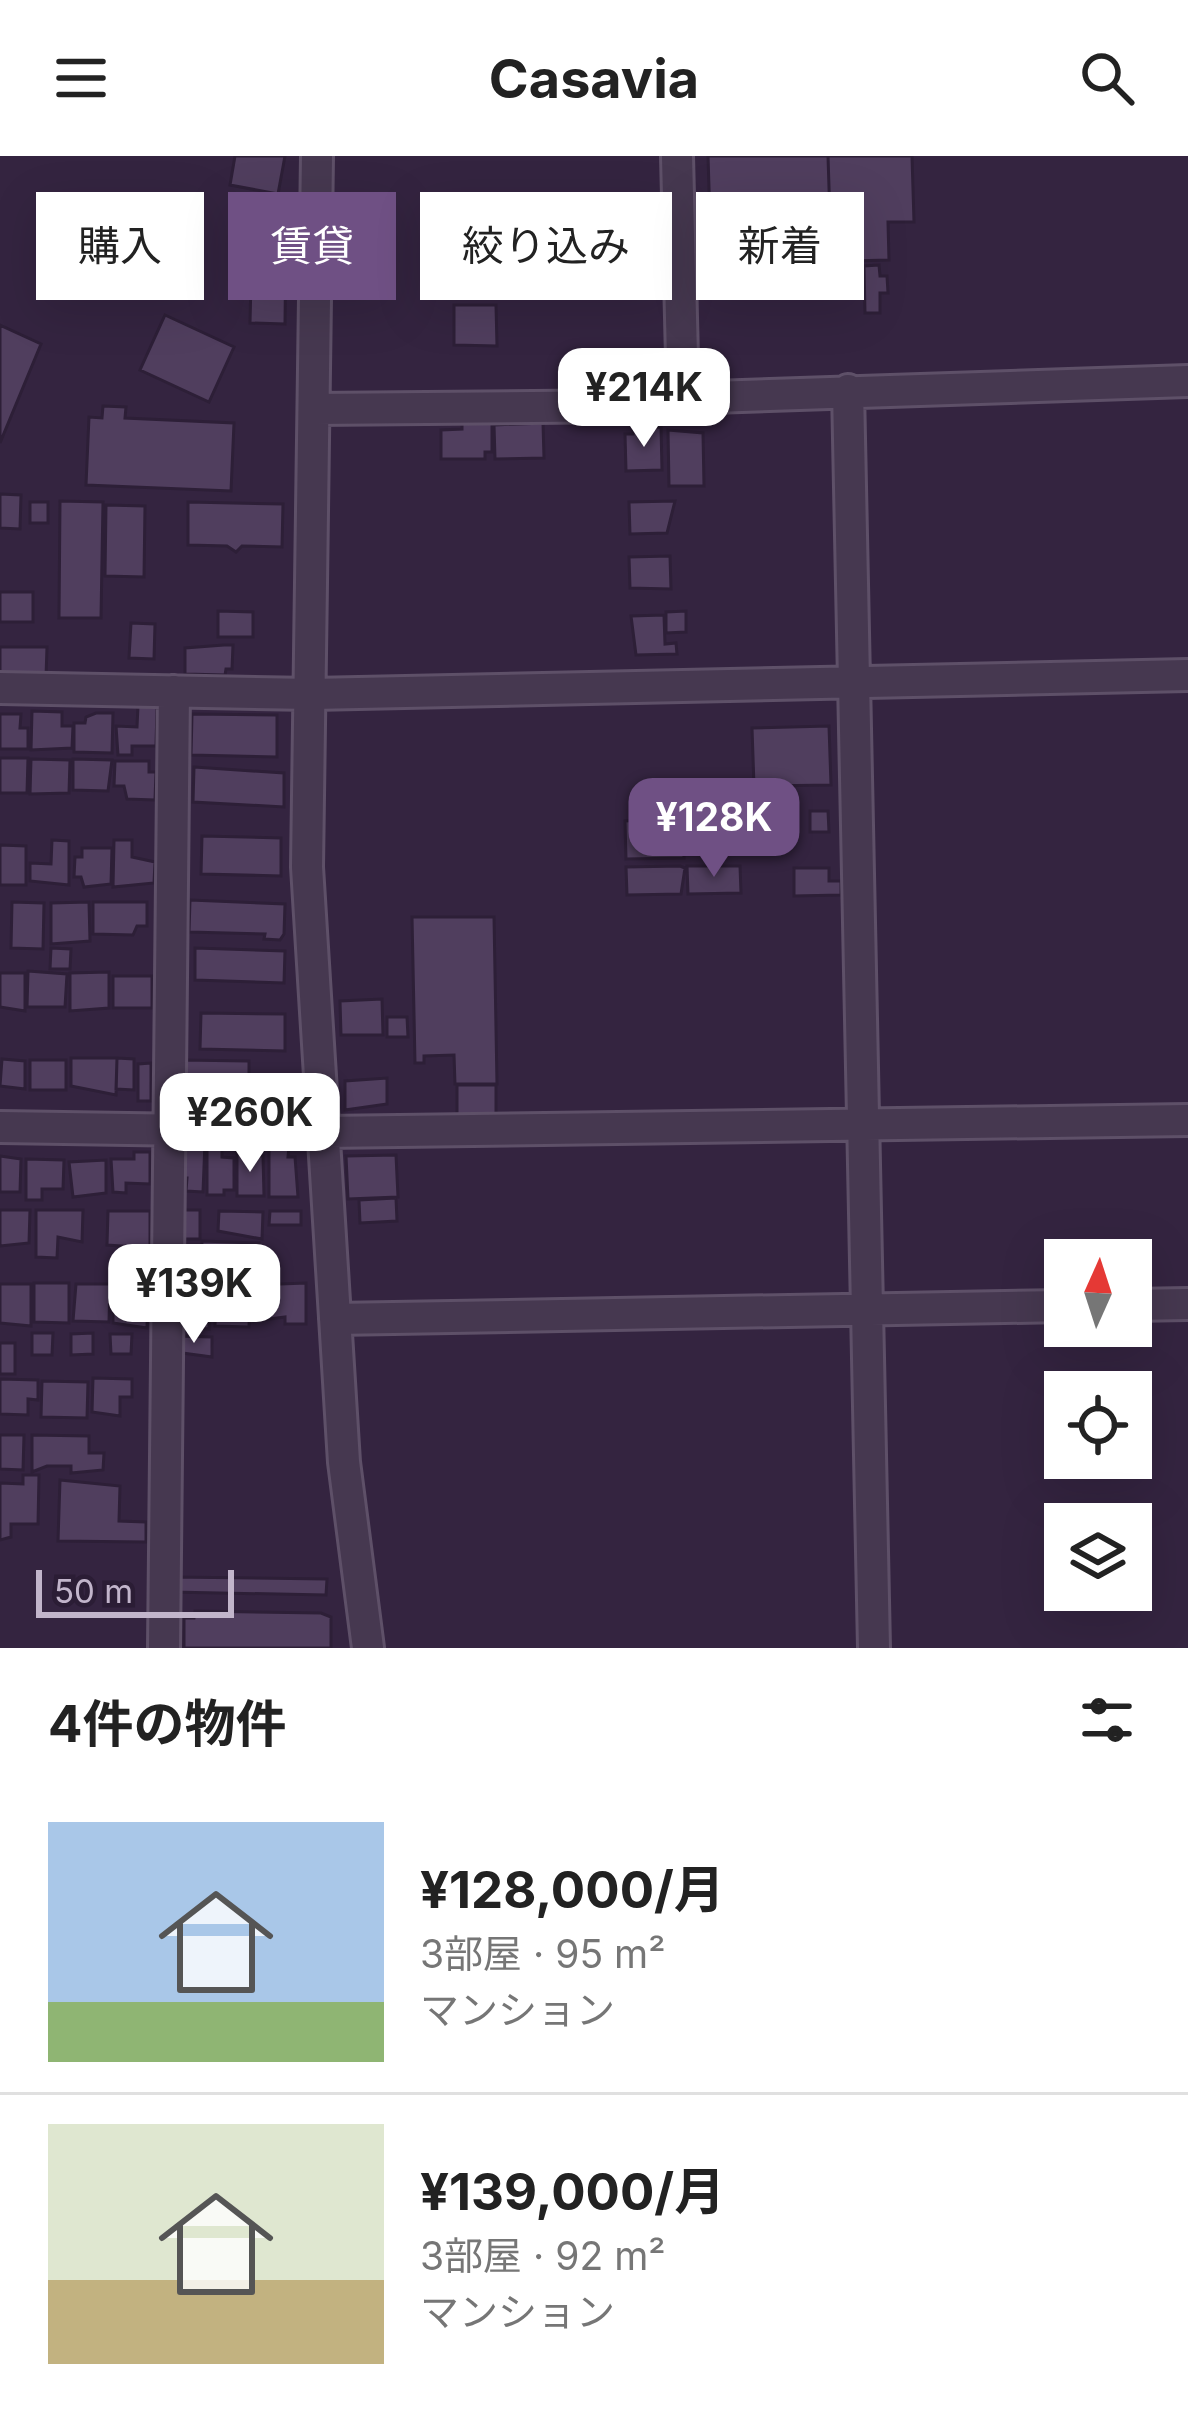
<!DOCTYPE html>
<html lang="ja">
<meta charset="utf-8">
<style>
body{margin:0;font-family:Inter,"Noto Sans JP",sans-serif;background:#f6f6f6;color:#222;height:100vh;display:flex;flex-direction:column;font-size:45px;white-space:nowrap}
*{box-sizing:border-box;margin:0}
p{font-size:39px;color:#767676}
.icon{flex:none;width:66px;height:66px;fill:none;stroke:currentColor;stroke-width:2;stroke-linecap:round;stroke-linejoin:round}
.map{position:relative;height:1492px;overflow:hidden}
.panel{display:flex;flex-direction:column;background:#fff;flex:1}
.panel>*{flex:none}
.hud{position:absolute;left:36px;top:36px;width:1116px;height:108px;display:flex;gap:24px}
.needle{width:78px;rotate:3deg}
.controls{position:absolute;left:1044px;top:1083px;display:grid;gap:24px}
.controls a{display:grid;place-items:center;width:108px;height:108px;border-radius:0px;background:#fff;box-shadow:0 12px 48px #0002;font-size:60px}
.scale{position:absolute;left:36px;bottom:30px;width:198px;box-sizing:border-box;padding-left:12px;border:6px solid #c2b5cb;border-top:0;font-size:33px;line-height:42px;white-space:nowrap;color:#c2b5cb;-webkit-text-stroke:9px #2b1d35;paint-order:stroke}
.price{position:absolute;translate:-50% -102px;padding:0 27px;border-radius:24px;background:#fff;color:#222;font-size:39px;line-height:78px;filter:drop-shadow(0 3px 6px #0008)}
.price::after{content:'';position:absolute;left:50%;top:72px;width:36px;height:27px;margin-left:-18px;background:inherit;clip-path:polygon(0 0,100% 0,50% 100%)}
.price.active{background:#6f5084;color:#fff}
ul{padding:0;list-style:none}
li{display:flex;align-items:center;gap:36px;height:300px;padding:0 48px}
li+li{border-top:3px solid #e0e0e0}
li span{display:grid;place-items:center;flex:none;width:336px;height:240px;border-radius:0px;color:#555}
li>.icon{margin-inline-start:auto}
span .icon{width:144px;height:144px;fill:#fffc;stroke-width:1}
li b{font-size:51px}
h2{display:flex;justify-content:space-between;align-items:center;height:144px;padding:0 48px;font-size:51px}
.pill{padding:0 42px;border-radius:0px;background:#fff;box-shadow:0 12px 48px #0002;font-size:42px;line-height:108px}
.pill.active{background:#6f5084;color:#fff}
header{display:flex;justify-content:space-between;align-items:center;height:156px;padding:0 48px;background:#fff;font-size:54px;font-weight:700}
.map>svg:first-child{display:block}
.building{fill:#503e5e;stroke:#2d1f37;stroke-width:3}
.lines{fill:none;stroke-linecap:round;stroke-linejoin:round}
.minor-casing{stroke:#5e5068;stroke-width:36}
.minor{stroke:#463850;stroke-width:30}
</style>
<header><svg class="icon" aria-label="menu" viewBox="0 0 24 24"><path d="M4 6h16M4 12h16M4 18h16"/></svg>Casavia<svg class="icon" aria-label="search" viewBox="0 0 24 24"><circle cx="10" cy="10" r="6"/><path d="M15 15l6 6"/></svg></header>
<div class="map">
<svg width="1188" height="1492" viewBox="0 0 1188 1492">
<rect width="100%" height="100%" fill="#342440"/>
<path class="building" d="M235 0H285L278 38 230 29Z
M708 0H828L831 93 711 95Z
M828 0H912L914 66H888L889 104 809 106V93H831Z
M657 47 658 73H632L631 48Z
M698 66H710L711 95H730V106L700 107Z
M660 82V119H653V136H630L629 85Z
M252 84H286L285 168 250 167Z
M879 109 880 120H887L888 137H880V157H865L864 110Z
M454 149H496L497 190 454 189Z
M165 159 234 191 209 246 140 214Z
M0 169 41 188 0 287Z
M103 250 126 251 125 262 234 267 231 335 86 329 89 261 102 262Z
M462 266H492V296H485V303H441V274L462 273Z
M543 267 544 302 495 303 494 269Z
M661 271 662 314 626 315 625 278H633V272Z
M668 274 703 277 704 330H669Z
M0 338 21 339 20 373 0 372Z
M60 345 103 346 101 462H59Z
M675 345 667 377 630 378 629 346Z
M30 346H48V367H30Z
M188 346 283 348 282 391 242 390 236 396 227 390 188 389Z
M106 349 145 350 144 421 105 420Z
M670 400 671 433 630 432 629 401Z
M0 436H33V466H0Z
M218 455 253 456V481H218Z
M686 455V476L666 477V456Z
M664 459 665 488 676 487 677 498 636 499 631 460Z
M131 467 155 468 154 503 129 502Z
M224 489H233L232 513H226L225 519 185 518V492Z
M0 491H47L46 521H0Z
M138 550 157 551 156 590H132V599H118L116 570 137 571Z
M32 555 62 556V570H73L72 592 31 594Z
M96 557H113L112 597 74 596V567H85L86 561Z
M0 558H21L20 572H28V593H0Z
M192 558 277 559V601L191 599Z
M829 570 831 629 754 630 752 572Z
M0 602H28L27 637H0Z
M31 603 70 604 69 637 30 638Z
M73 603 112 604 108 635 73 634Z
M115 605H149V616H156L155 644 127 643 124 630H114Z
M194 611 284 617V651L193 646Z
M810 655H828L829 676H810Z
M640 664V669L663 668V675L683 674 684 702 626 703 625 665Z
M202 680 281 682V720L201 718Z
M52 684 69 685V729L30 725V707L51 708Z
M114 684H132V701L155 706 154 727 113 731Z
M0 689 26 690V729H0Z
M82 692H112L111 728 84 731 81 721H74L75 701H82Z
M680 710 685 712 681 738 627 739 626 711Z
M687 710H740L741 737 688 738Z
M794 712H829V725H841V739L794 740Z
M190 744 285 748 284 778 280 784 264 783 265 778 189 776Z
M12 746 44 747 43 793 11 792Z
M89 746 90 785 51 788V747Z
M93 746H147V770H137L133 779 93 778Z
M412 761H494L497 928H455L454 899 424 900V907H415Z
M51 792 71 793 70 813H50Z
M195 792 285 795 284 827 195 824Z
M28 815 67 818 65 851H27Z
M109 816V852L70 855V817Z
M0 817H25V855L0 851Z
M113 820H152V852H113Z
M382 843 383 879H341L340 845Z
M201 857 285 858V895L200 893Z
M387 861H407L408 881H387Z
M71 902H117L116 939 71 930Z
M117 902 134 903V934L116 933Z
M2 903 25 905V933L0 930Z
M30 904H66V934H30Z
M181 904 249 905V943L198 949V943H181Z
M151 907V945H138V908Z
M387 922V948L345 954V925Z
M261 924H293L292 961 260 959Z
M457 929H496V961H457Z
M205 986 203 1036 186 1035 187 1022H180L181 988Z
M269 986 289 990 288 1001H295L298 1041H269Z
M207 988H222V1001L234 1002V1034H224V1039H207Z
M134 996H150V1028L126 1027V1037L113 1036 111 1003H134Z
M237 996 263 1000 264 1040H237Z
M396 999 398 1041 348 1043 346 1000Z
M0 1000 21 1003 20 1036H0Z
M26 1003 64 1004 63 1033H42V1044H26Z
M106 1004V1037L73 1041 69 1006Z
M396 1042 397 1065 360 1067 359 1044Z
M0 1054H30L29 1087 0 1090Z
M36 1054H83L82 1086 58 1081 57 1102 36 1101Z
M176 1054H200V1083H176Z
M108 1055H150V1092L107 1089Z
M219 1055 263 1056 262 1083 218 1075Z
M270 1055H301V1069H269Z
M202 1085 259 1087 258 1122 219 1120V1112L201 1111Z
M34 1127H69V1167L34 1166Z
M306 1127V1168H285V1161L254 1165V1129Z
M0 1128H31V1170L0 1167Z
M76 1128H110L109 1166 73 1165Z
M175 1129 209 1132V1173L177 1170Z
M113 1130 148 1131 147 1172 113 1167Z
M216 1133H250L249 1171 215 1170Z
M32 1177H53L52 1199H32Z
M93 1177V1198L71 1199V1178Z
M110 1178H132L131 1198H111Z
M175 1180 212 1181V1201L175 1196Z
M0 1187H15V1218H0Z
M93 1222 132 1223V1241H120V1260L92 1256Z
M0 1223 38 1224V1244L28 1243V1259L0 1258Z
M42 1225 88 1226 87 1262 41 1261Z
M0 1279H24L23 1314 0 1313Z
M32 1279 89 1280V1297H104L103 1314 71 1317V1310H47L32 1316Z
M23 1319H39L38 1368H11V1381L0 1384V1327L23 1328Z
M60 1324 120 1330 119 1365 146 1366V1386L58 1385Z
M171 1421 327 1423 326 1439 171 1436Z
M195 1455 321 1457 331 1461V1492H184V1462H194Z"/>
<g class="lines">
<defs>
<path id="minor" d="M317 0 307 711 344 1306 368 1492
M677 0 683 242 1188 225
M848 234 874 1492
M315 253 632 250 683 242
M0 532 312 538 1188 519
M0 971 325 976 1188 964
M1131 1149 1188 1148
M335 1163 1065 1150
M164 1492 174 535"/>
</defs>
<use href="#minor" class="minor-casing"/>
<use href="#minor" class="minor"/>
</g>
</svg>
<div class="controls">
<a><svg class="needle" viewBox="-14 -14 28 28"><path d="M0-13l5 13h-10z" fill="#e53935"/><path d="M0 13l5-13h-10z" fill="#767676"/></svg></a>
<a><svg class="icon" aria-label="locate" viewBox="0 0 24 24"><circle cx="12" cy="12" r="6"/><path d="M12 2v4M12 18v4M2 12h4M18 12h4"/></svg></a>
<a><svg class="icon" aria-label="layers" viewBox="0 0 24 24"><path d="M12 4l9 5-9 5-9-5zM3 14l9 5 9-5"/></svg></a>
</div>
<div class="scale">50 m</div>
<b class="price" style="left:644px;top:294px">¥214K</b>
<b class="price active" style="left:714px;top:724px">¥128K</b>
<b class="price" style="left:250px;top:1019px">¥260K</b>
<b class="price" style="left:194px;top:1190px">¥139K</b>
<div class="hud">
<a class="pill">購入</a>
<a class="pill active">賃貸</a>
<a class="pill">絞り込み</a>
<a class="pill">新着</a>
</div>
</div>
<section class="panel">
<h2>4件の物件<svg class="icon" aria-label="filters" viewBox="0 0 24 24"><path d="M4 7h16M4 17h16"/><circle cx="9" cy="7" r="2"/><circle cx="15" cy="17" r="2"/></svg></h2>
<ul>
<li><span style="background:linear-gradient(#a9c7e8 75%,#8fb573 0)"><svg class="icon" aria-label="home" viewBox="0 0 24 24"><path d="M3 11l9-7 9 7M6 9v11h12V9"/></svg></span><div><b>¥128,000/月</b><p>3部屋 · 95 m²</p><p>マンション</p></div></li>
<li><span style="background:linear-gradient(#dfe7d0 65%,#c2b280 0)"><svg class="icon" aria-label="home" viewBox="0 0 24 24"><path d="M3 11l9-7 9 7M6 9v11h12V9"/></svg></span><div><b>¥139,000/月</b><p>3部屋 · 92 m²</p><p>マンション</p></div></li>
</ul>
</section>
